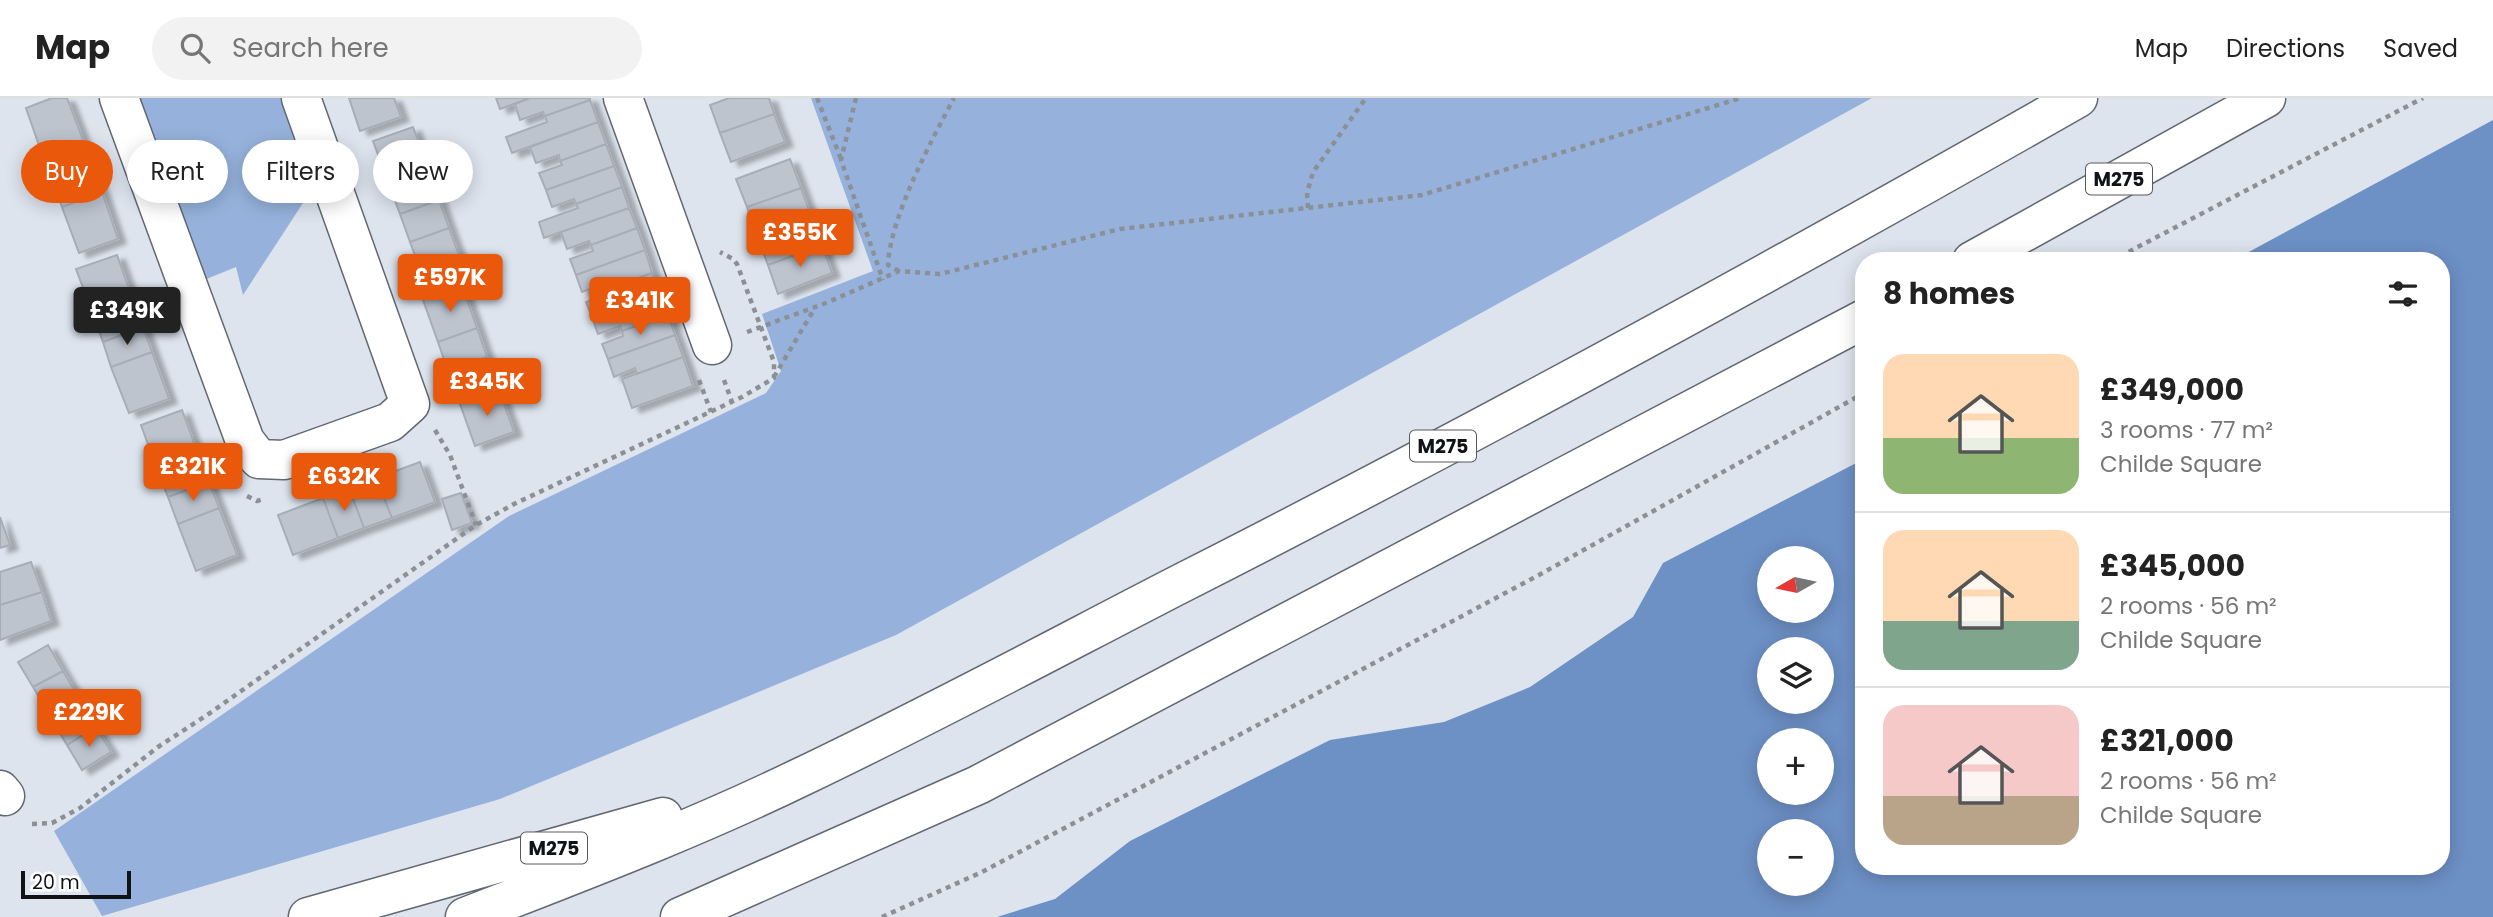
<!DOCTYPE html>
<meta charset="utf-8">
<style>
body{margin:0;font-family:Poppins,sans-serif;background:#f2f2f2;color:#222;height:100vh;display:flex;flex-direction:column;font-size:26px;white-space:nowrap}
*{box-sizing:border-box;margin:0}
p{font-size:23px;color:#767676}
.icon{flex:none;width:38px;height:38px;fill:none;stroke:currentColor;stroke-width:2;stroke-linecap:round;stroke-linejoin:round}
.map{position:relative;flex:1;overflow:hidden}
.details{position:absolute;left:1855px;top:154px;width:595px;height:623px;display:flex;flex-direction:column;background:#fff;border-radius:28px;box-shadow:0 4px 18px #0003}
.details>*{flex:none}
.guide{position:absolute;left:21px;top:42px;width:665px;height:63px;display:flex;gap:14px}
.needle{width:46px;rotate:261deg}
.tools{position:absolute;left:1757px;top:448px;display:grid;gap:14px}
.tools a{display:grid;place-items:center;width:77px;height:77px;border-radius:50%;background:#fff;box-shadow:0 4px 18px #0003;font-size:35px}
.scale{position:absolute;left:21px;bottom:18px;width:110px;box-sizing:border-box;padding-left:7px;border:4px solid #101216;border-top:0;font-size:19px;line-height:24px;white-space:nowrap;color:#101216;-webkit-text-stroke:5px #fff;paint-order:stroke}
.price{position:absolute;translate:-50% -60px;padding:0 16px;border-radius:7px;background:#ea580c;color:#fff;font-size:23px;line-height:46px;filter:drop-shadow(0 2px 4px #0008)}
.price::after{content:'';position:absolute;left:50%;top:42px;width:21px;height:16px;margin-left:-10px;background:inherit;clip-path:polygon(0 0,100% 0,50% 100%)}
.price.active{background:#222;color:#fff}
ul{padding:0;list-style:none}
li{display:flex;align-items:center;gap:21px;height:175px;padding:0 28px}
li+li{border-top:2px solid #e0e0e0}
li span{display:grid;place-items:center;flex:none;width:196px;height:140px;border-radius:21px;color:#555}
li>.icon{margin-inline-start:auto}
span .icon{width:84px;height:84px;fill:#fffc;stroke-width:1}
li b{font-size:30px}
h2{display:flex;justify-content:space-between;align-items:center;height:84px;padding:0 28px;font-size:30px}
.chip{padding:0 24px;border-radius:32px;background:#fff;box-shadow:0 4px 18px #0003;font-size:24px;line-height:63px}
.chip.active{background:#ea580c;color:#fff}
header{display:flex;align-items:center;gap:42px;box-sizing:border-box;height:98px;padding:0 35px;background:#fff;border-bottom:2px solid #e0e0e0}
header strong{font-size:33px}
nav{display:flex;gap:38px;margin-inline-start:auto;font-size:24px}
.search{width:490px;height:63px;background:#f2f2f2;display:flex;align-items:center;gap:18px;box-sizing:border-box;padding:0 24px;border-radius:38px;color:#767676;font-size:26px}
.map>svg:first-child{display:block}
.green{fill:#96b2dc}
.water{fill:#6d90c5;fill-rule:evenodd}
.building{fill:#bdc4ce;stroke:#a6adb7;stroke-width:2;filter:url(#shadow)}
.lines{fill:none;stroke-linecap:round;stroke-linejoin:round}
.minor-casing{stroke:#626871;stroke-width:41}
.highway-casing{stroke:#626871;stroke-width:41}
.path{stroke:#8b9097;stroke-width:4.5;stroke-dasharray:5 5;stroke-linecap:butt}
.minor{stroke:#fff;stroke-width:38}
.highway{stroke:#fff;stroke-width:38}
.labels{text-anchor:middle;stroke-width:5;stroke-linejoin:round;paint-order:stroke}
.shield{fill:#fff;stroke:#58595c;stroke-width:2}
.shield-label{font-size:19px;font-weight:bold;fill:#101216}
</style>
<header>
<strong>Map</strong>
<div class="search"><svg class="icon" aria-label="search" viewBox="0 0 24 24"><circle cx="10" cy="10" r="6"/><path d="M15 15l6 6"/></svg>Search here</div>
<nav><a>Map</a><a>Directions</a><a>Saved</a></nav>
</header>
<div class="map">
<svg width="2493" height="819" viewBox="0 0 2493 819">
<defs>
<filter id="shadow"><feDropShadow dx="8" dy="4.5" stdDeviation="2" flood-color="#0004"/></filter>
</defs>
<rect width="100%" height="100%" fill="#dde4ee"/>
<path class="green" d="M139 0H285L316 85 243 197 236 169 204 182Z
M811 0H1872L896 537 500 701 102 818 54 733 509 418 766 295 781 273 762 216 873 173Z"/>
<path class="water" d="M2493 22V819H997L1055 801 1130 743 1330 642 1444 624 1530 589 1633 519 1663 465 1864 361V768H2441V163H2232ZM1769 460H1822V513H1769ZM1769 551H1822V604H1769ZM1769 642H1822V695H1769ZM1769 733H1822V786H1769Z"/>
<path class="building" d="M52 0H67L83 42 42 56 26 10Z
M349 0H394L401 19 360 33Z
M496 0H530L500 11Z
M530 0H590V2L545 18 543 14 520 22 515 6Z
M729 0H769L774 16 720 35 710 7Z
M590 2 598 24 512 55 506 39 547 24 545 18Z
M774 16 785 44 731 64 720 35Z
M598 24 606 46 560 63 559 57 536 65 530 49Z
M413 29 430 74 390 89 373 43Z
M83 42 92 67 52 81 42 56Z
M606 46 614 68 546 92 539 75 562 67 560 63Z
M790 61 801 90 747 109 736 81Z
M92 67 102 94 62 109 52 81Z
M614 68 622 89 576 106 574 101 552 109 546 92Z
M430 74 439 102 400 116 390 89Z
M622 89 629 110 544 140 539 124 578 110 576 106Z
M801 90 811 118 757 138 747 109Z
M102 94 118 141 79 155 62 109Z
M439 102 449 130 410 144 400 116Z
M629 110 637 130 591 147 589 143 567 151 561 134Z
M811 118 822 147 768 167 757 138Z
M449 130 465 174 426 187 410 144Z
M637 130 645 152 576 177 570 161 593 153 591 147Z
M822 147 832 175 778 196 768 167Z
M645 152 652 175 607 191 605 185 582 194 576 177Z
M117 157 134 205 94 219 76 171Z
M652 175 660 195 592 219 586 204 609 196 607 191Z
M462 188 477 230 438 244 423 202Z
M660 195 668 217 622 233 620 228 598 236 592 219Z
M134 205 143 229 103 244 94 219Z
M668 217 675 237 608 261 602 246 623 238 622 233Z
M143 229 152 254 111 269 103 244Z
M477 230 487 259 448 273 438 244Z
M675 237 683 259 637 276 635 270 614 279 608 261Z
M152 254 169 301 129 315 111 269Z
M487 259 499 292 460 306 448 273Z
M683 259 693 288 632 310 622 281Z
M499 292 514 334 475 348 460 306Z
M182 312 198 356 157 371 141 327Z
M198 356 209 384 168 399 157 371Z
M420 364 435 404 392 420 376 380Z
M376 380 392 420 364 430 349 390Z
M209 384 219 410 178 426 168 399Z
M349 390 364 430 338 440 323 400Z
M461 395 472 425 452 432 442 401Z
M323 400 338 440 293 457 278 417Z
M219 410 237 457 196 473 178 426Z
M0 419 10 447 0 450Z
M31 464 42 494 0 507V474Z
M42 494 51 523 0 542V507Z
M48 547 63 573 33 589 18 564Z
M63 573 80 602 51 620 33 589Z
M80 602 96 629 67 647 51 620Z
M96 629 111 654 82 672 67 647Z"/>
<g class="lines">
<defs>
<path id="minor" d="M119 0 245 343 259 361 284 362 390 324 410 306 301 0
M623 0 712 247
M0 692 5 698"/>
<path id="highway" d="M1972 163 2266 0
M308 819 663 719
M465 819C578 775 692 732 801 679 927 619 1050 553 1174 489 1479 334 1780 170 2078 0
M680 819 978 687 1864 221"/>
</defs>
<use href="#minor" class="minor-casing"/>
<use href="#highway" class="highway-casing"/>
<path class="path" d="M817 0 841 61
M856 0 841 62 883 182
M1308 110 1307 95 1313 74 1366 0
M2111 163 2423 0
M899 173 888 167C890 120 931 43 954 0
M747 234 826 205 899 173 940 176 1120 131 1422 97 1741 0
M774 279 816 208
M699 282 711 314
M724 282 732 304
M435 332 450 357 476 427
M247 398 257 403 264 401
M32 726 52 725 80 710 158 649 210 615 476 427 514 406 742 299 774 280V264L737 166 733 161 720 154
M882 819 982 774 1539 477 1864 295"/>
<use href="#minor" class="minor"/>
<use href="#highway" class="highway"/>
</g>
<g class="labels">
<g class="shield">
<rect x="2086" y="65.5" width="66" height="31" rx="5"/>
<rect x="1410" y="332.5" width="66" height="31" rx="5"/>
<rect x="521" y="734.5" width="66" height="31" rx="5"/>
</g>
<g class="shield-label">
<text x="2119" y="88">M275</text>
<text x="1443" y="355">M275</text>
<text x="554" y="757">M275</text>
</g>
</g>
</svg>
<div class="tools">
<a><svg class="needle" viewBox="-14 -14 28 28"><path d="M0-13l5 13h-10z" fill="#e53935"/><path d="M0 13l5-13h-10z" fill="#767676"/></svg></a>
<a><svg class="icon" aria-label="layers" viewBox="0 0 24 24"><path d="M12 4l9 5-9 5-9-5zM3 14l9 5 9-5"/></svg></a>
<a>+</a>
<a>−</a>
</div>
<div class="scale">20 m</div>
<b class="price" style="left:800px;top:171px">£355K</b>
<b class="price" style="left:450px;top:216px">£597K</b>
<b class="price" style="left:640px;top:239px">£341K</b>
<b class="price active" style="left:127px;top:249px">£349K</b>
<b class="price" style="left:487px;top:320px">£345K</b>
<b class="price" style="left:193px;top:405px">£321K</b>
<b class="price" style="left:344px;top:415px">£632K</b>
<b class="price" style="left:89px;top:651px">£229K</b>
<div class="guide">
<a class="chip active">Buy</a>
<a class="chip">Rent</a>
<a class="chip">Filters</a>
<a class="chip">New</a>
</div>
<section class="details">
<h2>8 homes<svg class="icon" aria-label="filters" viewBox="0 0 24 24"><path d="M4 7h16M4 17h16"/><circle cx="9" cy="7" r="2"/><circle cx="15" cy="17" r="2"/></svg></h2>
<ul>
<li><span style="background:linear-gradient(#ffd9b3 60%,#8fb573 0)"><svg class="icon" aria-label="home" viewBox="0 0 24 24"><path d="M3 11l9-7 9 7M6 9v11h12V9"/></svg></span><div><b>£349,000</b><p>3 rooms · 77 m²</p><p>Childe Square</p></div></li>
<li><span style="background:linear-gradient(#ffd9b3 65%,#7fa58c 0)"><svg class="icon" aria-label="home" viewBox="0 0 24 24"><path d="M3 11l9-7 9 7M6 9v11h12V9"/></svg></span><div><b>£345,000</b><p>2 rooms · 56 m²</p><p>Childe Square</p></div></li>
<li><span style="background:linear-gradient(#f6c9c9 65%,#b9a48a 0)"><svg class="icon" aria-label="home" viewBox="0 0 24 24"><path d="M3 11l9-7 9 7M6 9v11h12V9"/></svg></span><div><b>£321,000</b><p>2 rooms · 56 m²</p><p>Childe Square</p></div></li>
</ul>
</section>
</div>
